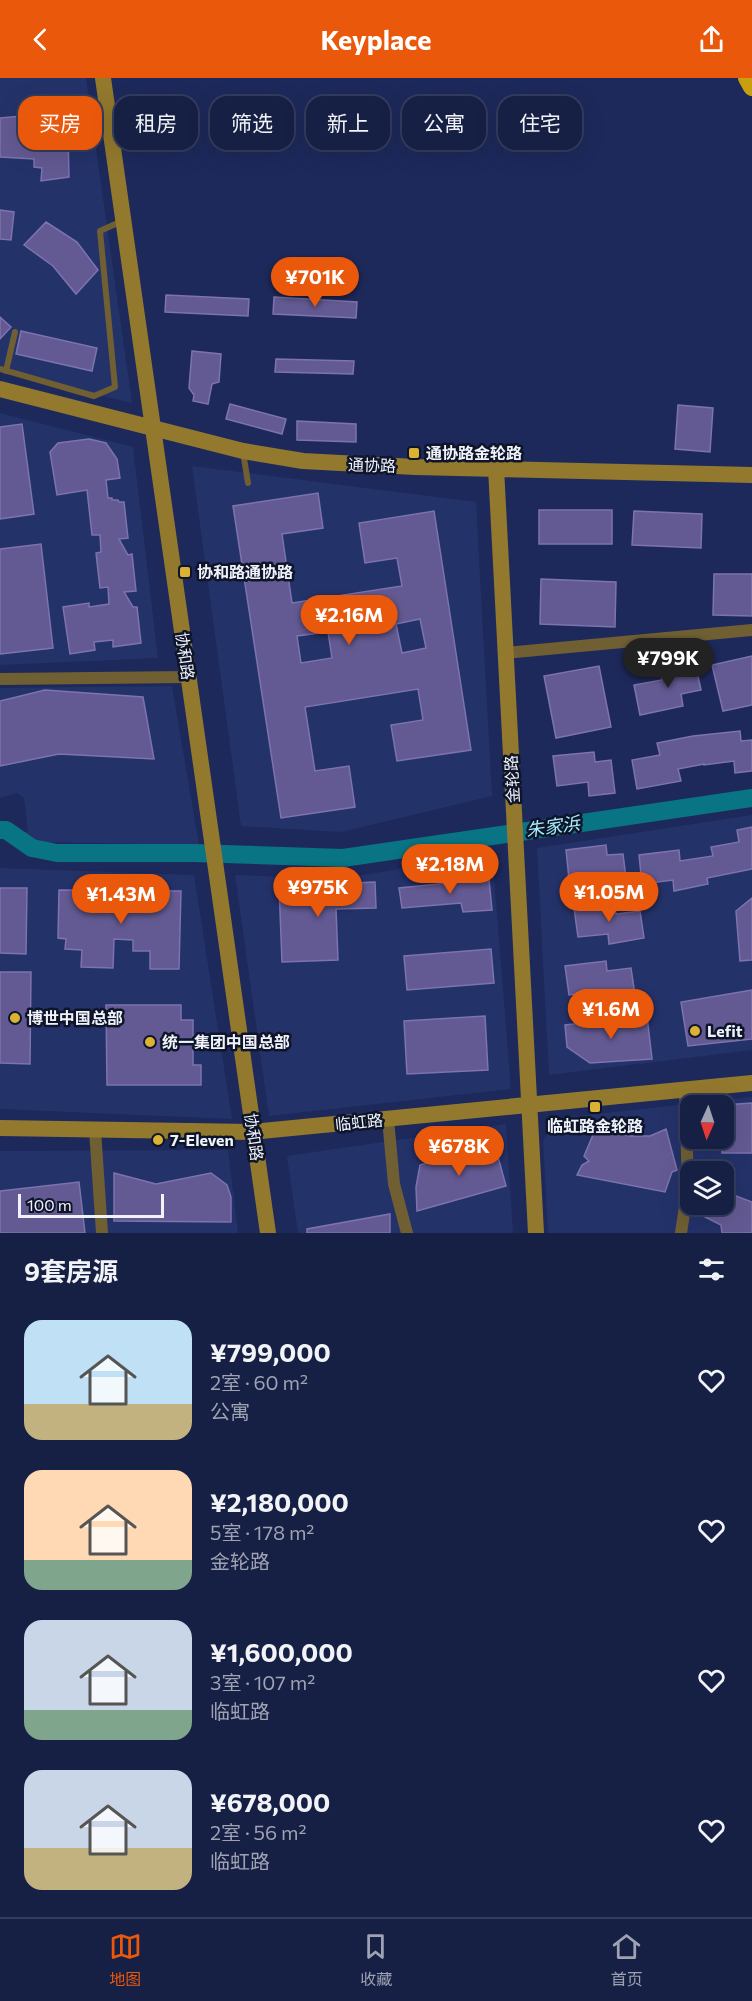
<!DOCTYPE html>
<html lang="zh">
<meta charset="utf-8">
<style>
body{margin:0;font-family:Commissioner,"Noto Sans SC",sans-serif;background:#232c4f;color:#f1f3f6;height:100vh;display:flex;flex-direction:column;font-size:22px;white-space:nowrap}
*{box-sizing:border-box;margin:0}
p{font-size:20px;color:#9ea2b2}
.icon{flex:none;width:33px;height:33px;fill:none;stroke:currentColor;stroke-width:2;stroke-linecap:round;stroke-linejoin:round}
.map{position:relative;height:1155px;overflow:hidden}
.panel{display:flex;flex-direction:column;background:#161f44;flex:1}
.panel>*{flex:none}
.hud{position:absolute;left:18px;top:18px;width:717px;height:54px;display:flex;gap:12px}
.needle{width:39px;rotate:183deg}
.fabs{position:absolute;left:680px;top:1017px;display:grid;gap:12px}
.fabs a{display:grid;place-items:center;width:54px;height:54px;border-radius:12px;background:#161f44;box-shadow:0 6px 24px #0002,0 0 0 2px #353d5d;font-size:30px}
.scale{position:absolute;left:18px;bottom:15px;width:146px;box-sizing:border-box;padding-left:6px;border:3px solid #f0f3f9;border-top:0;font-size:16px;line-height:21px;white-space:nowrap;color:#f0f3f9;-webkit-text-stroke:4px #0e152b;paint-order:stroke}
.price{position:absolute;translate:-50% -51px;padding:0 14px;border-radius:21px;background:#ea580c;color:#fff;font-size:20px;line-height:39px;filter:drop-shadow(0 2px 3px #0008)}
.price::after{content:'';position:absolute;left:50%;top:36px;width:18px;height:14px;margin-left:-9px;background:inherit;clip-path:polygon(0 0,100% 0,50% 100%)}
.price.current{background:#222;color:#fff}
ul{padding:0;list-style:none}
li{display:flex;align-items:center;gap:18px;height:150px;padding:0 24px}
li span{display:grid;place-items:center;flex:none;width:168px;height:120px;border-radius:18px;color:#555}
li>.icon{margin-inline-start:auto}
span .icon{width:72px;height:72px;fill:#fffc;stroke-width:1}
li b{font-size:26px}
h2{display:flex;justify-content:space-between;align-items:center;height:72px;padding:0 24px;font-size:26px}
.tag{padding:0 21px;border-radius:18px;background:#161f44;box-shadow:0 6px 24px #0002,0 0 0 2px #353d5d;font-size:21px;line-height:54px}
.tag.current{background:#ea580c;color:#fff}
header{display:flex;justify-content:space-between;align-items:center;height:78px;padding:0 24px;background:#ea580c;color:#fff;font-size:27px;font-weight:700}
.menu{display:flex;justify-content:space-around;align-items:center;height:84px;border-top:2px solid #353d5d;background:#161f44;font-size:16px;color:#9ea2b2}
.menu a{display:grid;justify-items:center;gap:3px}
.menu .current{color:#ea580c}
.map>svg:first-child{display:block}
.built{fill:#24326a;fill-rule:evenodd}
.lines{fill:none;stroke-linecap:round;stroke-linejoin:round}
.river{stroke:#097483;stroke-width:18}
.building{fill:#635a93;stroke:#7c73af;stroke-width:1.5;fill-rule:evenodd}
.lane{stroke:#6f5f33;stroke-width:6}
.street{stroke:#6f5f33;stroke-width:12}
.secondary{stroke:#93792e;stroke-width:16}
.highway{stroke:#c89f0d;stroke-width:18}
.poi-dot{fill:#dbb233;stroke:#0e152b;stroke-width:2}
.labels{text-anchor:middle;stroke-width:5;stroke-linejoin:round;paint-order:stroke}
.poi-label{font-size:16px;font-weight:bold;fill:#f0f3f9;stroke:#0e152b;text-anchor:start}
.street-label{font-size:16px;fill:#f0f3f9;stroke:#0e152b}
.water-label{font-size:18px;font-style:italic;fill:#a7ecf8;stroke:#0e152b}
</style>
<header><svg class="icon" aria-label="back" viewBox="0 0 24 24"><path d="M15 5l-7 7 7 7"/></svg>Keyplace<svg class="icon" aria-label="share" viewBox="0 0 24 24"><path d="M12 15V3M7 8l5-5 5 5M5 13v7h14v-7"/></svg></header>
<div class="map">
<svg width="752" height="1155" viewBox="0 0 752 1155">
<rect width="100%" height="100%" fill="#1d295b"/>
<path class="built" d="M0 0H86L132 325 0 294Z
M0 335 133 369 158 580 0 587Z
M192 388 476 424 492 718 341 754 241 748Z
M172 608 199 767 43 764 4 761 5 753 28 754 24 720 17 715 0 720V610Z
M752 737V972L549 997 537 770Z
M492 775 511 1011 269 1038 235 797 340 801Z
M0 790 194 797 232 1041 0 1031Z
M752 1019V1155H548L543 1062 559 1040ZM690 1028H723V1060H690ZM690 1094H723V1126H690Z
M506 1046 513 1155H298L287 1078Z
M228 1072 238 1155H0V1073Z"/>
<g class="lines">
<path class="river" d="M0 752H6L32 770 57 775H193L343 780 752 720"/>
</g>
<path class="building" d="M22 38 47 43 68 54 69 99 41 103 42 90 34 89V81L0 79V40Z
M0 132 14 134 11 162 0 161Z
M46 144 77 164 98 192 76 216 53 188 24 167Z
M166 217 249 221 248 238 165 234Z
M274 219 357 224 356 240 273 236Z
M0 239 11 249 0 261Z
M21 253 97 270 92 293 16 276Z
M192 273 221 276 219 304 212 306 208 326 193 323 194 317 189 310Z
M276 281 354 283 353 296 275 294Z
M230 326 286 341 282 356 226 341Z
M678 327 713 330 710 374 675 371Z
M297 343 356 346V364L297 362Z
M22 346 34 436 0 441V349Z
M89 361 106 365 117 381 120 400 106 402 108 420H112V422H118L119 424H124L128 460 119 461 128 477 132 476 136 513 124 514 133 529H137L141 565 113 569V562L94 564 95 572 70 576 63 529 89 525V529L109 526 108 509 100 510 96 475 101 474 100 457H92L87 412 57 417 50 374 58 365Z
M318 415 323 450 282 456 292 525 402 508 397 480 365 485 359 445 434 433 471 672 397 683 391 647 423 642 418 611 305 629 315 693 349 688 355 729 281 740 233 428ZM420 541 426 570 402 575 396 546ZM328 554 332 580 301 585 297 558Z
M539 432H612V466H539Z
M634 433 702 436 701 470 632 467Z
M41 466 53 570 0 576V471Z
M714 496H752V538L713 537Z
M541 501 616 504 615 549 540 546Z
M752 578V627L723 633 712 587Z
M695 584 701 612 681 616 683 628 640 637 634 607 662 602 660 590Z
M599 588 611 649 556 660 544 598Z
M45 612 143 619 154 681 59 676 0 688V623Z
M740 653 741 663 752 662V693L735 695 734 683 704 687V686L678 691 681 703 637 711 632 682 660 677 657 665 693 658Z
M594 674 595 684 611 682 615 715 589 718 588 704 557 708 553 678Z
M752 749V791L707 800 708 806 674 813 673 802 642 806 639 777 679 772 680 783 713 778 711 769 739 764 737 752Z
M606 767 607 777 623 776 627 808 601 811 600 797 569 801 566 772Z
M489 801 492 832 463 834 461 825 402 830 399 810Z
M375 804 376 830 336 831 338 882 282 884 279 808Z
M0 810H27L26 876 0 875Z
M59 812 181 813 179 891H150V873H133V862L114 861 113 890 81 889 82 872 65 871 66 861 58 860Z
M752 820V882L740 883 736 833Z
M615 826 616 836 640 833 644 860 609 866 608 856 578 859 574 830Z
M491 871 494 905 407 912 404 878Z
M606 883 607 893 631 890 635 917 600 923 599 913 569 917 565 888Z
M0 894H31L30 986 0 985Z
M752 912V961L688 968 681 924Z
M106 927H181V942H193V987H201V1007H107Z
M485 938 488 992 407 996 404 943Z
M647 938 652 981 590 985 567 969 565 947Z
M752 1025V1075H722L723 1027Z
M596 1050 629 1058H650L666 1051 677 1092 672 1094 665 1114 577 1097 582 1087 589 1083 584 1078Z
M494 1064 506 1108 417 1133 416 1109 420 1087Z
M114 1095 156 1106 211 1095 227 1107 231 1119V1144L114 1143Z
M79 1104 85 1155H0V1113Z
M723 1113 752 1124V1155H722L721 1147 703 1138 710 1126H723Z
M390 1136V1155H307V1151Z"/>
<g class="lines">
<path class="lane" d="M0 291 94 318 115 309 100 153 122 143
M6 293 15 254
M243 374 248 405"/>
<path class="street" d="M505 575 752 552
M0 601 188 599
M388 1041 394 1106 407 1155
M95 1052 102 1155
M681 1155 688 1109 685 1012"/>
<path class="secondary" d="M103 0 268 1155
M0 311 243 373 303 383 415 389 752 397
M496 390 536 1155
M0 1050 252 1054 752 1005"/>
<path class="highway" d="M747 0 752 9"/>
</g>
<g class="poi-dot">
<rect x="408" y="369" width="12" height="12" rx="3"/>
<rect x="179" y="488" width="12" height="12" rx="3"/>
<circle cx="15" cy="940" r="6"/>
<circle cx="695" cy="953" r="6"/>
<circle cx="150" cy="964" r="6"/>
<rect x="589" y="1023" width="12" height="12" rx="3"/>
<circle cx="158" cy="1062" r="6"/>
</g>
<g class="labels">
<g class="poi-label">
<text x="426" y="381">通协路金轮路</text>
<text x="197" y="500">协和路通协路</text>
<text x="27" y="946">博世中国总部</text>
<text x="707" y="959">Lefit</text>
<text x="162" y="970">统一集团中国总部</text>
<text x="595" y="1054" text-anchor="middle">临虹路金轮路</text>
<text x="170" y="1068">7-Eleven</text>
</g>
<g class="street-label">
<text transform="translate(372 387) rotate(2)" y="6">通协路</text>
<text transform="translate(185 578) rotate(82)" y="6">协和路</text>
<text transform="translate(512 701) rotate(-93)" y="6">金轮路</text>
<text transform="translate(359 1044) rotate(-6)" y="6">临虹路</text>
<text transform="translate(254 1059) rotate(82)" y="6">协和路</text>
</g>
<g class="water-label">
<text transform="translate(553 749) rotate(-8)" y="6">朱家浜</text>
</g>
</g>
</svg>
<div class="fabs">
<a><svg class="needle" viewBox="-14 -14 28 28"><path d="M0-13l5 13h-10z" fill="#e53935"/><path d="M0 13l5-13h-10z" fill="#9ea2b2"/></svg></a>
<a><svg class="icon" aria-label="layers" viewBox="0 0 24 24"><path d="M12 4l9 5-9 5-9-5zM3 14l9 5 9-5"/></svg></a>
</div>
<div class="scale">100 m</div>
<b class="price" style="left:315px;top:230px">¥701K</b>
<b class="price" style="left:349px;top:568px">¥2.16M</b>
<b class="price current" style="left:668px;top:611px">¥799K</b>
<b class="price" style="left:450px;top:817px">¥2.18M</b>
<b class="price" style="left:318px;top:840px">¥975K</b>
<b class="price" style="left:609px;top:845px">¥1.05M</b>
<b class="price" style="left:121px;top:847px">¥1.43M</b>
<b class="price" style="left:611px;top:962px">¥1.6M</b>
<b class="price" style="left:459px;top:1099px">¥678K</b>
<div class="hud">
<a class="tag current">买房</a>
<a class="tag">租房</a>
<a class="tag">筛选</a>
<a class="tag">新上</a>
<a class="tag">公寓</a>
<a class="tag">住宅</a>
</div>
</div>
<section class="panel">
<h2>9套房源<svg class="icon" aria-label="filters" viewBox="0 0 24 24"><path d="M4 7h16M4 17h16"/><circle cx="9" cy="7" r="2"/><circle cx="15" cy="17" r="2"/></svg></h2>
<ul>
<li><span style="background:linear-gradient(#bfe0f5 70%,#c2b280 0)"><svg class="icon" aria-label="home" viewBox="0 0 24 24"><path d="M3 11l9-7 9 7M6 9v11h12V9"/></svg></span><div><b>¥799,000</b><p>2室 · 60 m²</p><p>公寓</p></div><svg class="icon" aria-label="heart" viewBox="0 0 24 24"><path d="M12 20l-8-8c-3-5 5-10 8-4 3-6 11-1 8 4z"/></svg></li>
<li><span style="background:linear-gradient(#ffd9b3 75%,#7fa58c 0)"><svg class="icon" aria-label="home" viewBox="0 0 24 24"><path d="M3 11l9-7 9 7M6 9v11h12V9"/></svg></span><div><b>¥2,180,000</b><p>5室 · 178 m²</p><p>金轮路</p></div><svg class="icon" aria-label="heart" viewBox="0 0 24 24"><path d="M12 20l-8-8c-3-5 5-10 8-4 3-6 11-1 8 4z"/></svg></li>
<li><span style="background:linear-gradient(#c9d6e8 75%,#7fa58c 0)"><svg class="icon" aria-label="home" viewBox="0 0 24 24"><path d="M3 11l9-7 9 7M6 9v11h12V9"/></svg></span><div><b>¥1,600,000</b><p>3室 · 107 m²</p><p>临虹路</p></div><svg class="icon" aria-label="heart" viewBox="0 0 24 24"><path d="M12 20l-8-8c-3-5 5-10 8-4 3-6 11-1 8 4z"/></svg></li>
<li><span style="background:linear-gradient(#c9d6e8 65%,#c2b280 0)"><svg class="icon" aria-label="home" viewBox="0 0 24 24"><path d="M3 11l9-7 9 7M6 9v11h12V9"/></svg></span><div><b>¥678,000</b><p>2室 · 56 m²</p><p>临虹路</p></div><svg class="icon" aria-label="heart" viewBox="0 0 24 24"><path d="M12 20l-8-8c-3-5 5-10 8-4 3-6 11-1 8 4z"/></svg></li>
</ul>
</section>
<nav class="menu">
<a class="current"><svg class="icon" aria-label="map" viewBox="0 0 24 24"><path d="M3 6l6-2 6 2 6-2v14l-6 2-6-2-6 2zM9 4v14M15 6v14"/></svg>地图</a>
<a><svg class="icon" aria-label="saved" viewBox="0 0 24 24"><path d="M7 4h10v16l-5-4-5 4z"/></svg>收藏</a>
<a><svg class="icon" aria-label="home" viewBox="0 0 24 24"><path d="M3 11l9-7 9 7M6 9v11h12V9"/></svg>首页</a>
</nav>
